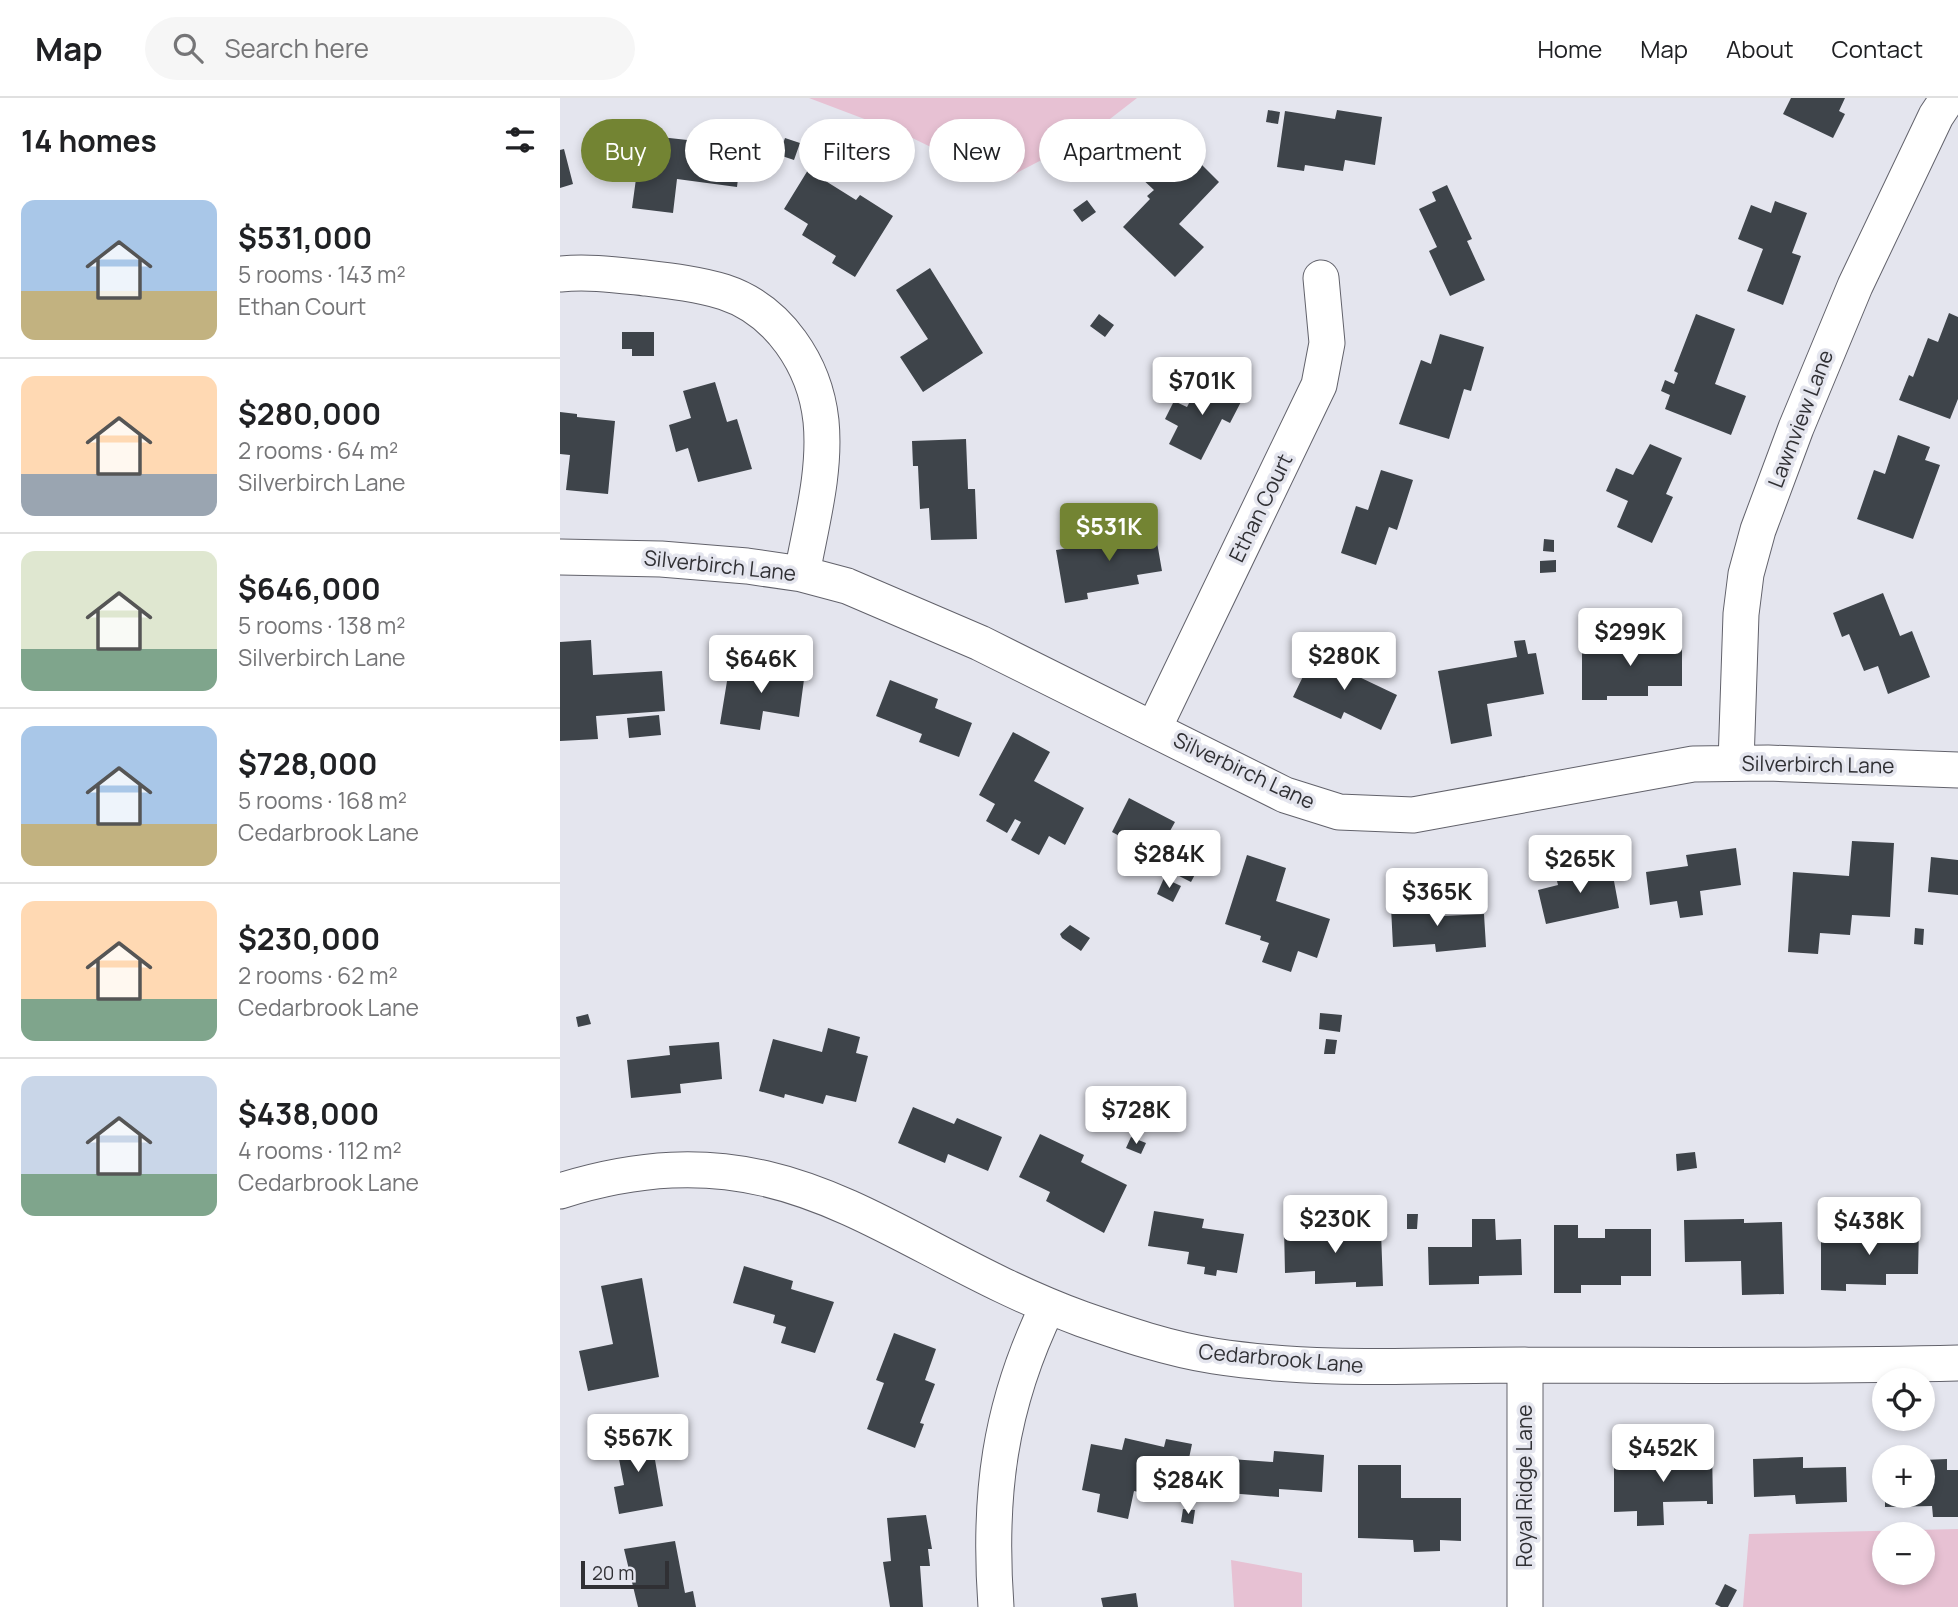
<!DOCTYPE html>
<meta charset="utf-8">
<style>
body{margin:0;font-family:Manrope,sans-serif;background:#f6f6f6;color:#202124;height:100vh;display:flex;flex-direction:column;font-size:26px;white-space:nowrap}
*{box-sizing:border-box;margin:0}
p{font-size:23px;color:#757577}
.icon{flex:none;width:38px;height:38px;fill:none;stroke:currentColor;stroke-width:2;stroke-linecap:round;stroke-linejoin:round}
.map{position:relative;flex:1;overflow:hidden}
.sheet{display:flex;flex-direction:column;background:#fff;width:560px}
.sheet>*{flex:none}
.guide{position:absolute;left:21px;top:21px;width:665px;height:63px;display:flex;gap:14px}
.fabs{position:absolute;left:1312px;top:1270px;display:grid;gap:14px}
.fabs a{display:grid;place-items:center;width:63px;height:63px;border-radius:50%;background:#fff;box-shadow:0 4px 10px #0003;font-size:35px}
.scale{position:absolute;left:21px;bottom:18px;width:88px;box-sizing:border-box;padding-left:7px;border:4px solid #303034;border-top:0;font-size:19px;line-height:24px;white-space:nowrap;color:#303034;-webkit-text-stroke:5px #e4e5ee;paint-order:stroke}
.price{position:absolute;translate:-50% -60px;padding:0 16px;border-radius:7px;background:#fff;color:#222;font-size:23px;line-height:46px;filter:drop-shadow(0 2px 4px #0008)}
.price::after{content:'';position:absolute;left:50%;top:42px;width:21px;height:16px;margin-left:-10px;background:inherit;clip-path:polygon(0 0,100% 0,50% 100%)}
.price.active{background:#738433;color:#fff}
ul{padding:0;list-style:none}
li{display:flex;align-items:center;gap:21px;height:175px;padding:0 21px}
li+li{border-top:2px solid #e0e0e0}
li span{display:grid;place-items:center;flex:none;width:196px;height:140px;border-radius:14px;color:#555}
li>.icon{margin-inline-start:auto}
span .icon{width:84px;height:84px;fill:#fffc;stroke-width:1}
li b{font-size:30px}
h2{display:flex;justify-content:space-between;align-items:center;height:84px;padding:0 21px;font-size:30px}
.tag{padding:0 24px;border-radius:32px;background:#fff;box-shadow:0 4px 10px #0003;font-size:24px;line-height:63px}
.tag.active{background:#738433;color:#fff}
header{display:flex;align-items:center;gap:42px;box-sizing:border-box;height:98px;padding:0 35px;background:#fff;border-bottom:2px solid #e0e0e0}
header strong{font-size:33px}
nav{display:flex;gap:38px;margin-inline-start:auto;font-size:24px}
.search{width:490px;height:63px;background:#f6f6f6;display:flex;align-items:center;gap:18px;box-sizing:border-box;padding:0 24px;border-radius:38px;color:#757577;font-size:26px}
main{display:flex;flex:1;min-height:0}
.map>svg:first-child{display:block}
.green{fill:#e7c1d3;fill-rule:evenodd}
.building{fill:#3e444a}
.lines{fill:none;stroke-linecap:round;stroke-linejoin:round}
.minor-casing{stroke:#62626b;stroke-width:37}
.minor{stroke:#fff;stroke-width:35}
.labels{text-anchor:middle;stroke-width:7;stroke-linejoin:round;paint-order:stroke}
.street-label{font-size:21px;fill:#303034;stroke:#e4e5ee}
</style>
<header>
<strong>Map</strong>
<div class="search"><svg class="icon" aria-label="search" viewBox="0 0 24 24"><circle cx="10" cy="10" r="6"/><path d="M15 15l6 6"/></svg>Search here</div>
<nav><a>Home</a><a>Map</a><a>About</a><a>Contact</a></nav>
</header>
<main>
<section class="sheet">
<h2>14 homes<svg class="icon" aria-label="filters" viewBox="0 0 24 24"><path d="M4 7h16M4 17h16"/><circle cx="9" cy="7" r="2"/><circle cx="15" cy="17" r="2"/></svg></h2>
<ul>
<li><span style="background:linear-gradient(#a9c7e8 65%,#c2b280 0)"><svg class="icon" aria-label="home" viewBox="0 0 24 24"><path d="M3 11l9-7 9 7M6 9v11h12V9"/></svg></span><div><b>$531,000</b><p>5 rooms · 143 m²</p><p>Ethan Court</p></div></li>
<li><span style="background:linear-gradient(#ffd9b3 70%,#9aa5b1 0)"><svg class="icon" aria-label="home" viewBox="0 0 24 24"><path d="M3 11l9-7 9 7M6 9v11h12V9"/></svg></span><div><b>$280,000</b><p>2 rooms · 64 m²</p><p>Silverbirch Lane</p></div></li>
<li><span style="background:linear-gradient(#dfe7d0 70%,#7fa58c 0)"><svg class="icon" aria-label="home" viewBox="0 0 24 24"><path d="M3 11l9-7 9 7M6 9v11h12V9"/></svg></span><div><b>$646,000</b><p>5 rooms · 138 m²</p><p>Silverbirch Lane</p></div></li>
<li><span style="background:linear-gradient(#a9c7e8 70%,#c2b280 0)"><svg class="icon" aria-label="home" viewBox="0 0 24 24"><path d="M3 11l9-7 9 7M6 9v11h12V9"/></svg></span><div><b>$728,000</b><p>5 rooms · 168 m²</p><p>Cedarbrook Lane</p></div></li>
<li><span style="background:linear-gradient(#ffd9b3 70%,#7fa58c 0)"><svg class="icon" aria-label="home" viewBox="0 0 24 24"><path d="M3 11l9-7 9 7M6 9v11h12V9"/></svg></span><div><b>$230,000</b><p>2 rooms · 62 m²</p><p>Cedarbrook Lane</p></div></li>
<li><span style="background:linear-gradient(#c9d6e8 70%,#7fa58c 0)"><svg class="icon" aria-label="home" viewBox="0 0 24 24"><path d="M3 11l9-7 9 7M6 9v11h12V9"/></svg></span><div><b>$438,000</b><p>4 rooms · 112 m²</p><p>Cedarbrook Lane</p></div></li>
</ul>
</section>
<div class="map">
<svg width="1398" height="1509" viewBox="0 0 1398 1509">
<rect width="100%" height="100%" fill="#e4e5ee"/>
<path class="green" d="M249 0H577L528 38 441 83 344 36Z
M1398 1431V1509H1183L1189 1436ZM1325 1437H1363V1475H1325Z
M671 1462 742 1475V1509H674Z"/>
<path class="building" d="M1231 0H1285L1279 13 1285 16 1273 40 1223 16Z
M708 12 720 14 718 26 706 24Z
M777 12 822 19 815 67 785 62 783 73 745 67 744 73 717 69 725 13 775 21Z
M82 37 182 48 177 89 117 81 113 115 72 110Z
M225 40 240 45 234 62 219 57Z
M4 51 13 86 0 90V52Z
M605 53 618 65 629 54 659 84 619 126 644 149 615 179 563 129 590 101 587 98 594 92 580 79Z
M248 72 296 102 300 97 333 118 295 179 272 165 276 158 242 137 248 126 224 111Z
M887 87 912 141 907 143 925 182 890 198 869 153 877 149 859 111 876 103 872 94Z
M527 102 536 114 522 124 513 112Z
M1215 103 1247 115 1232 155 1241 158 1223 207 1187 193 1203 151 1178 141 1191 107 1211 115Z
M370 170 423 255 363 294 340 259 368 241 336 192Z
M1389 215 1398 219V301L1390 321 1339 302 1349 277 1353 279 1368 240 1378 244Z
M539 216 554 227 545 239 530 228Z
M1136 216 1175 231 1155 286 1186 298 1171 337 1105 311 1110 297 1101 293 1105 282 1114 286 1118 275 1114 273Z
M62 234H94V258H72V251H62Z
M880 236 924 249 911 293 904 291 889 341 839 326 861 262 871 266Z
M643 278 684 298 670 325 662 321 641 362 609 346 618 328 605 321 614 303 627 309Z
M155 284 167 324 177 321 192 371 138 384 128 350 116 354 109 327 131 320 123 293Z
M0 314 17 316V319L55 323 48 396 6 392 10 357 0 356Z
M1338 337 1370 349 1365 362 1380 367 1353 441 1297 421 1314 372 1325 376Z
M406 341 408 391H415L417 441 371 442 369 410 360 411 358 368H353L352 343Z
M1090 346 1122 360 1106 396 1113 399 1092 445 1057 429 1068 403 1046 393 1056 370 1073 377Z
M821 372 853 382 837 432 829 429 816 467 781 455 796 408 808 412Z
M594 427 602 473 577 477 579 486 527 495 528 501 505 505 496 452 547 444 545 435Z
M984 441 994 442V454L983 453Z
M996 462V474L980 475V463Z
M1323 495 1340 538 1352 533 1370 579 1328 596 1318 568 1304 573 1289 536 1282 539 1273 515Z
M1076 541 1122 542V588H1088V598H1047V602H1022V547L1076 548Z
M31 542 33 577 102 573 105 613 36 618 38 641 0 643V544Z
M965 542 968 556 976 555 984 596 927 606 932 638 891 646 878 573 957 559 954 543Z
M767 553 799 568 795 577 837 597 821 632 784 614 781 621 733 599 750 564 760 569Z
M194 566 245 574 239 619 203 613 200 632 160 626 169 571 192 575Z
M330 582 378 601 375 610 412 625 399 659 359 644 362 636 316 618Z
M99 617 101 637 69 640 67 620Z
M453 634 490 654 474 683 524 710 505 747 489 738 479 757 451 742 461 724 455 721 447 735 426 723 435 706 419 697Z
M569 700 615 724 610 733 648 752 631 784 593 765 597 758 552 734Z
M1292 743 1334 745 1330 819 1292 817 1290 837 1260 835 1258 856 1228 854 1233 774 1289 778Z
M1176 750 1181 787 1140 793 1143 817 1120 820 1117 803 1090 807 1086 774 1128 768 1126 757Z
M687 757 726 770 716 803 770 821 757 860 738 853 731 874 702 864 709 845 700 842 701 838 665 826Z
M1371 759 1398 762V797L1368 794Z
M1051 767 1059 810 986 826 978 792 998 787 996 779Z
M604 780 621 788 613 804 597 796Z
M882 806 883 818 924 816 926 849 876 854 875 846 833 849 831 809Z
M510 827 530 840 521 853 502 840 500 836Z
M1355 830 1364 831 1363 847 1354 846Z
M760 915 782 917 780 934 759 931Z
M28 916 31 926 18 929 16 919Z
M268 930 300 939 296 955 308 958 296 1004 266 997 263 1006 225 996 224 1000 199 993 213 941 262 954Z
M766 941 777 942 775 956H764Z
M159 944 162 981 120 986 121 995 71 1000 67 962 110 957 109 948Z
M353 1009 394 1026 397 1020 442 1039 428 1073 388 1056 385 1065 338 1045Z
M480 1036 524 1057 521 1064 567 1087 544 1135 486 1103 490 1094 459 1079Z
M571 1039 586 1045 581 1056 566 1050Z
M1135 1054 1137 1070 1117 1073 1116 1056Z
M594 1113 644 1121 642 1130 684 1136 677 1175 657 1172 656 1178 644 1176 645 1169 627 1166 629 1154 588 1148Z
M847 1116H858L857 1131H847Z
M912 1121H935L936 1142 961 1141 962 1177 919 1178V1186L869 1187 868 1149H912Z
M1184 1121V1125L1222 1124 1224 1196 1182 1197 1181 1163 1125 1164 1124 1122Z
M770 1127V1136L821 1134 823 1188 796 1189V1184L755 1186V1173L725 1175 724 1129Z
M994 1127H1018V1140H1045V1131H1091V1178H1061V1187H1021V1195H994Z
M1311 1127 1359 1128 1358 1176H1326V1187L1286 1186V1193L1261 1192V1138H1311Z
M184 1168 233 1183 231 1191 274 1204 255 1255 221 1245 226 1229 213 1225 215 1217 173 1205Z
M82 1180 99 1279 28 1293 19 1253 53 1246 41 1188Z
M334 1235 376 1251 365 1282 375 1286 360 1325 364 1326 355 1350 307 1331 324 1285 316 1282Z
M90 1333 103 1408 59 1416 54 1389 64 1387 55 1340Z
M565 1340 604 1349 606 1341 632 1346 620 1403 574 1393 568 1421 537 1414 540 1396 522 1392 531 1346 562 1352Z
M1127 1351H1152L1153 1406H1147V1403L1103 1404 1104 1427 1077 1428V1413L1054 1414V1367H1085V1357L1127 1356Z
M714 1353 764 1357 762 1394 719 1391V1399L668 1395 671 1361 713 1364Z
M1321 1358H1325V1398H1321Z
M1243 1359V1370L1286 1369 1287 1404 1236 1406 1235 1397 1194 1399 1193 1361Z
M1387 1361V1372H1398V1419H1373L1372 1408 1325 1409V1398H1363V1362Z
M798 1367H841V1400H901V1443L880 1442V1453L854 1454 853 1442 798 1440Z
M623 1411 635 1412 633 1426 621 1424Z
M366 1417 372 1451H368L370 1468H360L363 1509H330L323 1464 331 1463 327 1420Z
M115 1443 125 1495 133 1493 136 1509H78L64 1451Z
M1165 1486 1177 1492 1168 1509H1161L1155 1506Z
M576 1495 578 1509H543L541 1500Z"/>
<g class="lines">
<defs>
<path id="minor" d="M0 176C28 173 57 177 85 180 111 183 138 186 164 194 219 212 255 267 261 323 266 374 251 426 242 476
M0 459 101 461 187 468 242 476 287 488 420 545 725 697 779 714 853 717 1133 666 1208 665 1398 672
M594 630 759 287 767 245 761 180
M1176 665 1181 516 1186 476 1198 432 1236 330 1295 188 1376 18 1388 0
M0 1093C230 1021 325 1149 522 1221 565 1236 609 1251 654 1258 757 1274 861 1267 964 1267 1109 1267 1253 1269 1398 1265
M965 1267V1509
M436 1509C428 1399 439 1308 488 1208"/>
</defs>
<use href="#minor" class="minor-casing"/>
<use href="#minor" class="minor"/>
</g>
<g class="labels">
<g class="street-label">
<text transform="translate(1241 321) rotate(-69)" y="7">Lawnview Lane</text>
<text transform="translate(701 410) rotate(-64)" y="7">Ethan Court</text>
<text transform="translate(160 468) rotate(6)" y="7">Silverbirch Lane</text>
<text transform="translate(1258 667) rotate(1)" y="7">Silverbirch Lane</text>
<text transform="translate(684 673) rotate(25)" y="7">Silverbirch Lane</text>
<text transform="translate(721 1261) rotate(5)" y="7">Cedarbrook Lane</text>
<text transform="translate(965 1388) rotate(-90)" y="7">Royal Ridge Lane</text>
</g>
</g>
</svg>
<div class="fabs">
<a><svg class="icon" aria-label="locate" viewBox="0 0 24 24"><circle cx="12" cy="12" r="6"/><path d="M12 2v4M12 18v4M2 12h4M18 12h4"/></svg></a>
<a>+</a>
<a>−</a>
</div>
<div class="scale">20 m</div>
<b class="price" style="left:642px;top:319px">$701K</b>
<b class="price active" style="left:549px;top:465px">$531K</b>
<b class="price" style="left:1070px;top:570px">$299K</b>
<b class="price" style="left:784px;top:594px">$280K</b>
<b class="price" style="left:201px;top:597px">$646K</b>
<b class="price" style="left:609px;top:792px">$284K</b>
<b class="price" style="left:1020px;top:797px">$265K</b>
<b class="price" style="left:877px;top:830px">$365K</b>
<b class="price" style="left:576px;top:1048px">$728K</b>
<b class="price" style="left:775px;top:1157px">$230K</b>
<b class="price" style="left:1309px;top:1159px">$438K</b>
<b class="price" style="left:78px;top:1376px">$567K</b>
<b class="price" style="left:1103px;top:1386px">$452K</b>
<b class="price" style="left:628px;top:1418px">$284K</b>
<div class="guide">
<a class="tag active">Buy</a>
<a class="tag">Rent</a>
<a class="tag">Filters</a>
<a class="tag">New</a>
<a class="tag">Apartment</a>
</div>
</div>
</main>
